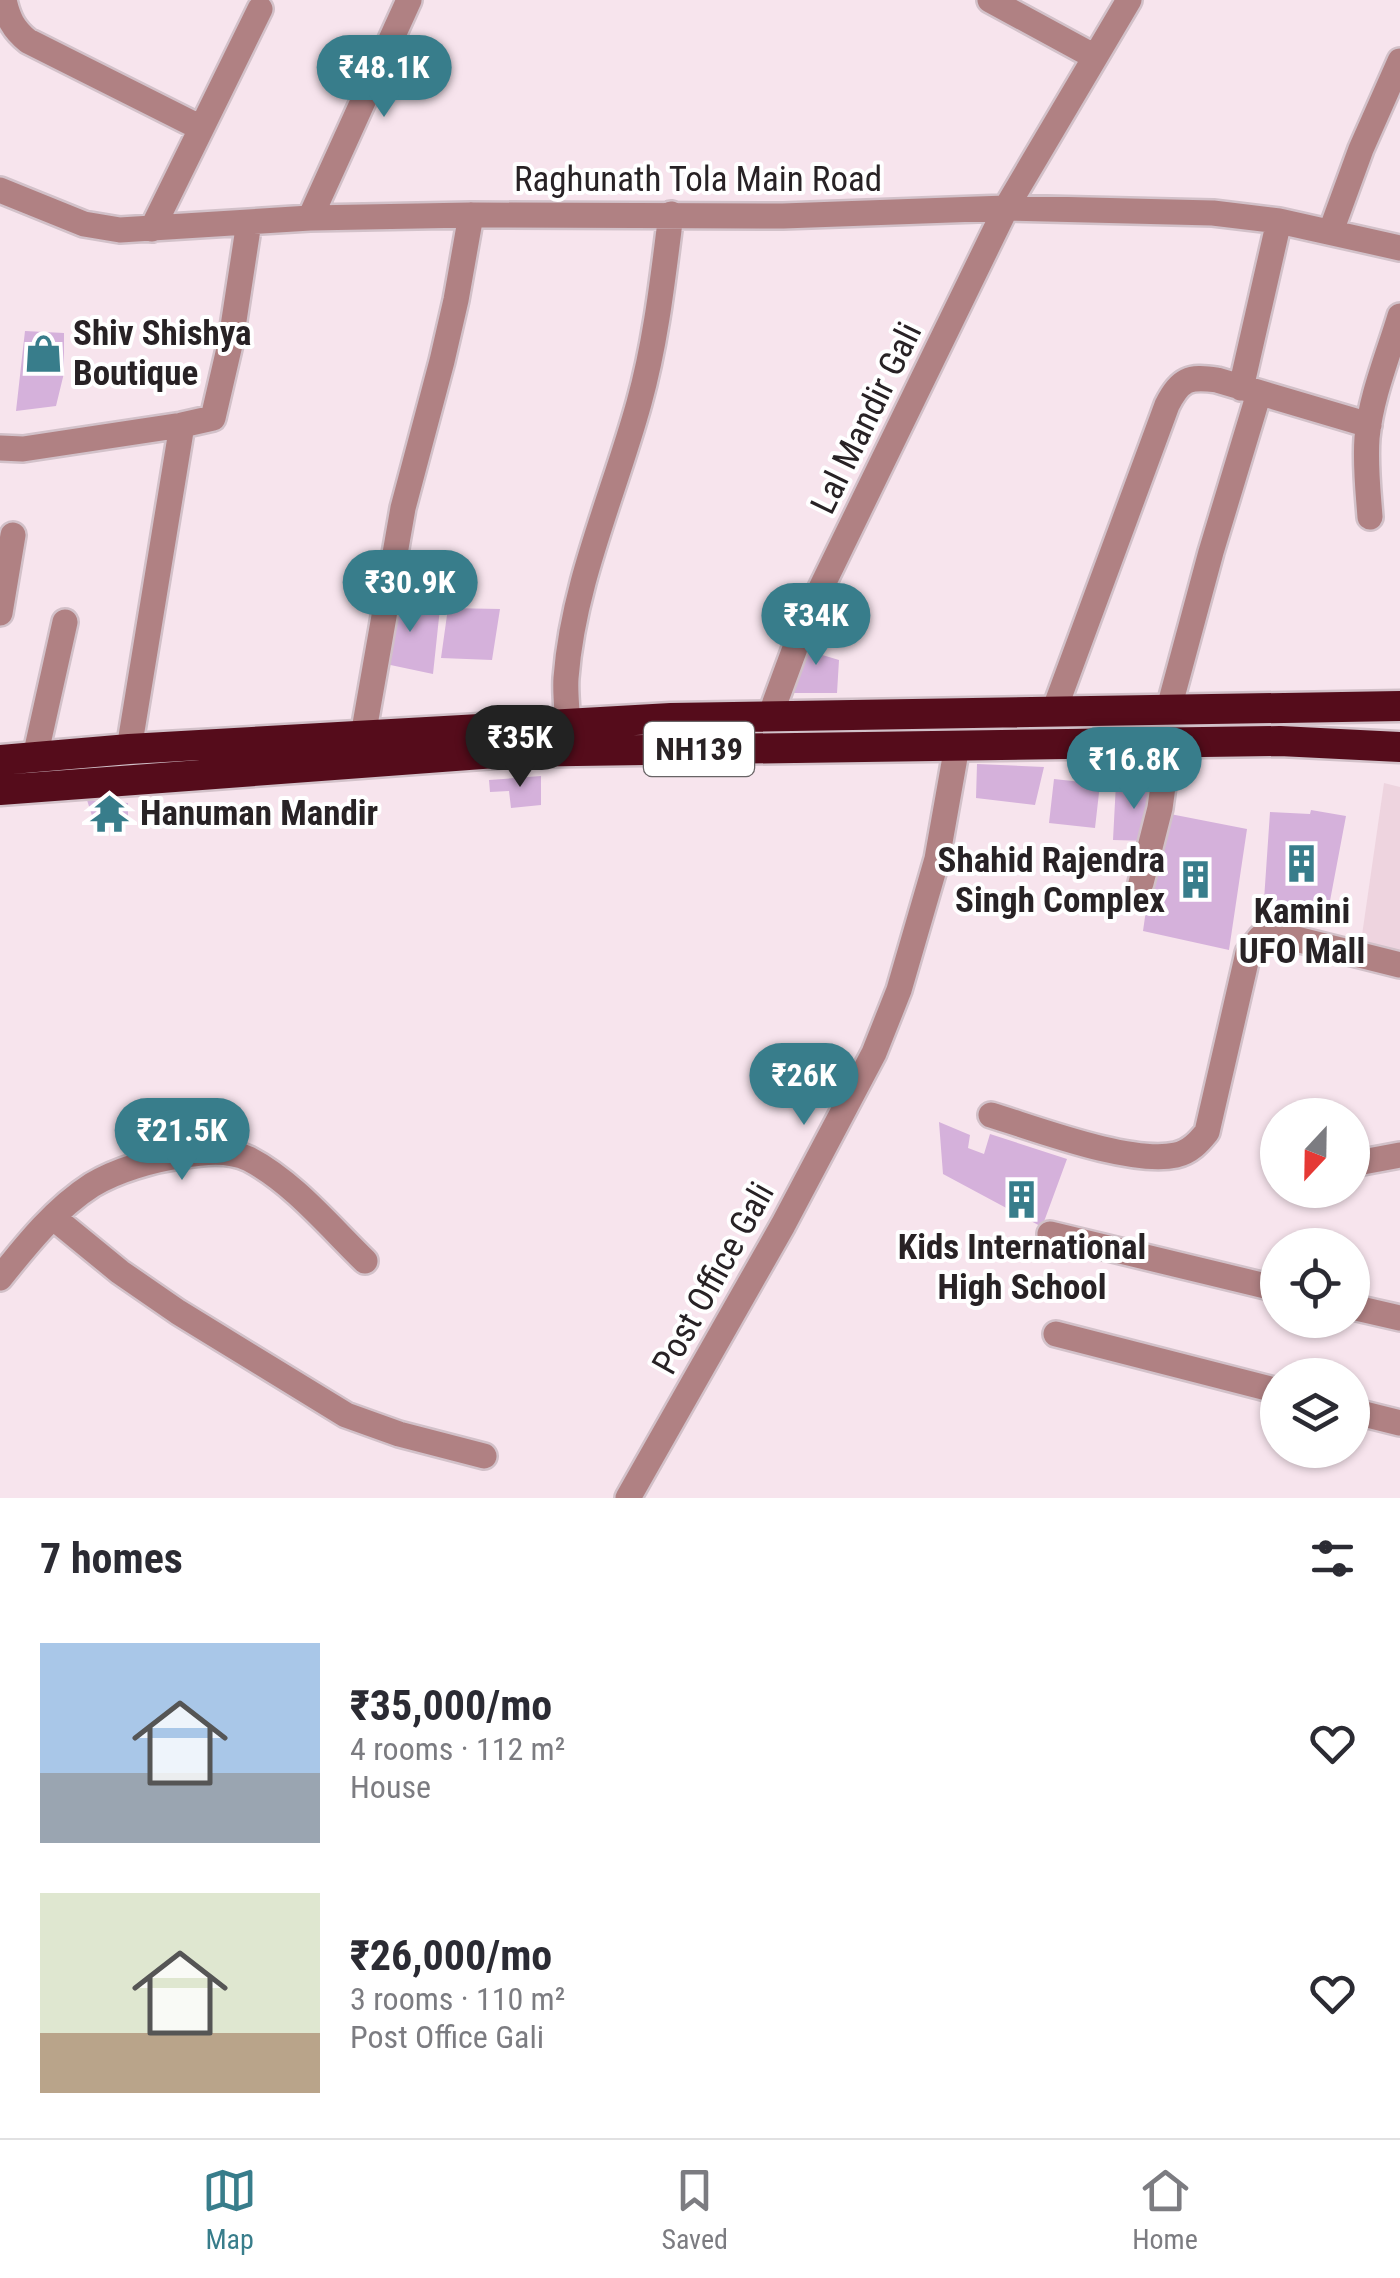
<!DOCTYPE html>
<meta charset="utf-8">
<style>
body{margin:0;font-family:"Roboto Condensed",sans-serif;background:#f7f7f7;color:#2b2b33;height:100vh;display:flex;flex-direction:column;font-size:38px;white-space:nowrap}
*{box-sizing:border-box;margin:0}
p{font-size:32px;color:#7c7c81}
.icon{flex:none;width:55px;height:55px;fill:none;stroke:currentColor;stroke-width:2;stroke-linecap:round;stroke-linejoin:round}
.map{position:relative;height:1498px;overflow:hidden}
.panel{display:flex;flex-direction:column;background:#fff;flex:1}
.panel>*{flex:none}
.needle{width:65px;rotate:202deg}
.buttons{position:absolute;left:1260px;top:1098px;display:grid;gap:20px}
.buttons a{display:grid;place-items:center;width:110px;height:110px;border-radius:50%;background:#fff;box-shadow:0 2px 8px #0004;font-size:50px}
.price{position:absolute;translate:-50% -85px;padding:0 22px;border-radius:35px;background:#387d8b;color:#fff;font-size:32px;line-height:65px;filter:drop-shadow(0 2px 5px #0008)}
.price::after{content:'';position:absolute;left:50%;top:60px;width:30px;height:22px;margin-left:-15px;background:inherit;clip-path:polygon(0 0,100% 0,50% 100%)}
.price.selected{background:#222;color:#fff}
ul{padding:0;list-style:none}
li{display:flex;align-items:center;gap:30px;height:250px;padding:0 40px}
li span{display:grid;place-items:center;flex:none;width:280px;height:200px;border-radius:0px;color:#555}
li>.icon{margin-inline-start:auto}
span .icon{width:120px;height:120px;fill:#fffc;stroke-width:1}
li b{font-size:42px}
h2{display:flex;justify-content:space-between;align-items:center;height:120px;padding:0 40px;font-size:42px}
.tab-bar{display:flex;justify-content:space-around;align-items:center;height:140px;border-top:2px solid #e1e1e2;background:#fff;font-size:28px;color:#7c7c81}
.tab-bar a{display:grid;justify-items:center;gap:5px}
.tab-bar .selected{color:#387d8b}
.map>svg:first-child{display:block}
.built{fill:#eed4df}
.building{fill:#d5b1db}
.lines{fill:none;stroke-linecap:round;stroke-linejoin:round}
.minor-casing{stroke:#d2c1c9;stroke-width:30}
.highway-casing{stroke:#d2c1c9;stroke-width:35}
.minor{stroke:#b08183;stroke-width:25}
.highway{stroke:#550c1b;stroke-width:30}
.labels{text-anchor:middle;stroke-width:8;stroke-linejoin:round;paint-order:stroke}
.shield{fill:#fff;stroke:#686466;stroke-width:2.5}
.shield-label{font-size:32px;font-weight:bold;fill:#282225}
.street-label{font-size:35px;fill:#282225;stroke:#fff}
.poi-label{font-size:35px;font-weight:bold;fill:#282225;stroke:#fff;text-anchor:start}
</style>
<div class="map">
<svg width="1400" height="1498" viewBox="0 0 1400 1498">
<rect width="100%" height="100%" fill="#f7e4ed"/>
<path class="built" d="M1384 783 1400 787V954L1361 942Z"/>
<path class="building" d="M25 331 64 333V373L56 406 16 411Z
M387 596 440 608 433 674 381 663Z
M448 608 500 609 492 660 441 658Z
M807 629 825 630 819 654 839 660 837 693H791Z
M977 764 1044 767 1035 805 976 798Z
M541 776V805L511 808 509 791 490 792 489 780Z
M1054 779 1100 784 1095 828 1049 823Z
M1116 783 1157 786 1150 841 1113 840Z
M87 800 128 803V823L95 825Z
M1311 810 1346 816 1326 922 1295 916 1264 900 1270 812 1310 814Z
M1160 812 1247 829 1229 950 1143 931Z
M939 1122 970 1135 968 1148 984 1154 990 1134 1067 1159 1042 1227 943 1174Z"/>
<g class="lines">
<defs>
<path id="minor" d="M4 0C8 18 13 29 28 41L201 128
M990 0 1095 57
M0 190 84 224 120 230 310 218 471 215 783 216 1006 208 1213 213 1279 221 1400 248
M310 218 409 0
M152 229 260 9
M1331 231 1361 149 1400 61
M1241 388 1279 221
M182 425 213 418 231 340 249 222
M0 448 23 449 182 425 129 749
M1370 517C1368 490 1365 465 1367 438 1371 396 1388 356 1400 316
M0 613 13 535
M1169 708 1211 552 1259 393
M1054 711 1167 405C1180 379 1189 376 1217 380L1369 425
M770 716 805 621 1006 208 1129 0
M568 724C567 709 565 693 566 678 573 583 614 494 639 403 656 342 663 277 671 214
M363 736 403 508 442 361 456 300 471 215
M35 757 65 622
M1141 883 1160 808 1169 743
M991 1115C1037 1129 1131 1165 1176 1155 1190 1152 1199 1142 1207 1132L1248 953 1261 937 1276 934 1400 965
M1352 1164 1400 1155
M54 1218 120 1272 178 1312 346 1415 399 1434 484 1456
M1050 1234 1278 1289
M0 1278C27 1244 56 1208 92 1185 117 1170 152 1160 180 1156 203 1152 228 1149 249 1159 293 1182 329 1226 365 1261
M1352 1307 1400 1318
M1056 1334 1278 1391
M1352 1411 1400 1423
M628 1498 783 1225 874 1053 899 990 937 859 957 746"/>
<path id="highway" d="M0 760 129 749 671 718 1400 706
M0 790 509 752 1280 741 1400 747"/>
</defs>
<use href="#minor" class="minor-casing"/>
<use href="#highway" class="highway-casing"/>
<use href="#minor" class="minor"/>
<use href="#highway" class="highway"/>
</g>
<defs>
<symbol id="shop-bare" viewBox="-9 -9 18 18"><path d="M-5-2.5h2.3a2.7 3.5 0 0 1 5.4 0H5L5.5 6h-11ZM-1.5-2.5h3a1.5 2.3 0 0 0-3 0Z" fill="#387d8b" stroke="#fff" stroke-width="2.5" paint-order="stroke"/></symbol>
<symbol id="temple-bare" viewBox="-9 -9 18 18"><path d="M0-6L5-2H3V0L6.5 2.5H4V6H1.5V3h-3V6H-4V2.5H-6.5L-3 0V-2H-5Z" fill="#387d8b" stroke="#fff" stroke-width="2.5" paint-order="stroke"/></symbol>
<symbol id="building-bare" viewBox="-9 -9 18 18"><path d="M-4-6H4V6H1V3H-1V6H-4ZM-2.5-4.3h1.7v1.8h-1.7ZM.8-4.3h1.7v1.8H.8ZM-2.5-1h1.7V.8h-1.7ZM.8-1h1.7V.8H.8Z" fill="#387d8b" stroke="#fff" stroke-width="2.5" paint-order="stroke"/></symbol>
</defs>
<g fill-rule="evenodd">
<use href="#shop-bare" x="16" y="326" width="55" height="55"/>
<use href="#temple-bare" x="82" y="786" width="55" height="55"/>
<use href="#building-bare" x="1274" y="836" width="55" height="55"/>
<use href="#building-bare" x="1168" y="852" width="55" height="55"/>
<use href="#building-bare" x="994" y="1172" width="55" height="55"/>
</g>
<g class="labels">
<rect class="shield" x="644" y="722" width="110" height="54" rx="8"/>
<g class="shield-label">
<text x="699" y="760">NH139</text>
</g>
<g class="street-label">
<text x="698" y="191">Raghunath Tola Main Road</text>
<text transform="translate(866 418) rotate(-64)" y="12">Lal Mandir Gali</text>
<text transform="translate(713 1278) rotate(-61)" y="12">Post Office Gali</text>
</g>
<g class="poi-label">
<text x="73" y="345">Shiv Shishya<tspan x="73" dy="40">Boutique</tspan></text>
<text x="140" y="825">Hanuman Mandir</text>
<text x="1165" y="872" text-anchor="end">Shahid Rajendra<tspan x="1165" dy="40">Singh Complex</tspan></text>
<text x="1302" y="923" text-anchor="middle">Kamini<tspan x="1302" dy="40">UFO Mall</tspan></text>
<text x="1022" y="1259" text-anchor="middle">Kids International<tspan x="1022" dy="40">High School</tspan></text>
</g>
</g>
</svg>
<div class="buttons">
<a><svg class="needle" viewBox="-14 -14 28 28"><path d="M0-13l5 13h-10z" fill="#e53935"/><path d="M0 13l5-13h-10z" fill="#7c7c81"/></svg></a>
<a><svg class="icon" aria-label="locate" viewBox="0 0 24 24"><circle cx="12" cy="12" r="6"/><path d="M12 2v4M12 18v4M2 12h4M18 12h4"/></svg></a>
<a><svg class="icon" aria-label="layers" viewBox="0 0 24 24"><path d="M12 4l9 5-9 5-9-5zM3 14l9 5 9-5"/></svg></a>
</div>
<b class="price" style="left:384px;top:120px">₹48.1K</b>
<b class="price" style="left:410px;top:635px">₹30.9K</b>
<b class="price" style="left:816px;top:668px">₹34K</b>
<b class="price selected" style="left:520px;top:790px">₹35K</b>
<b class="price" style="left:1134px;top:812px">₹16.8K</b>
<b class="price" style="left:804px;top:1128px">₹26K</b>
<b class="price" style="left:182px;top:1183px">₹21.5K</b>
</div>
<section class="panel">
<h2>7 homes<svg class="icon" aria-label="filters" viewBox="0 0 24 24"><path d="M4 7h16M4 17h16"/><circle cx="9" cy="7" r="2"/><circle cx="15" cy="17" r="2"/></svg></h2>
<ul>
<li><span style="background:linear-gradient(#a9c7e8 65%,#9aa5b1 0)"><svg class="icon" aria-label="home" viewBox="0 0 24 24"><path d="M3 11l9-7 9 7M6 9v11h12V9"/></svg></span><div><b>₹35,000/mo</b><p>4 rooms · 112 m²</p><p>House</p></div><svg class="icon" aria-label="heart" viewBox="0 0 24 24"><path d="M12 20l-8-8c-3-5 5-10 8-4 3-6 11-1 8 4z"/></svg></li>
<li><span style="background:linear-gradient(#dfe7d0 70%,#b9a48a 0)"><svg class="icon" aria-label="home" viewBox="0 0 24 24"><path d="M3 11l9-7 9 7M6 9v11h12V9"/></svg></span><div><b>₹26,000/mo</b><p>3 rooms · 110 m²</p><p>Post Office Gali</p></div><svg class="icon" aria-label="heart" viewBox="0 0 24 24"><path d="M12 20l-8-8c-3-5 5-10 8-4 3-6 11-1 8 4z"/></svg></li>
</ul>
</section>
<nav class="tab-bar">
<a class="selected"><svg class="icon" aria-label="map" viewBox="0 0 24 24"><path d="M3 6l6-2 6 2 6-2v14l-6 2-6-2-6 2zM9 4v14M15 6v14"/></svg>Map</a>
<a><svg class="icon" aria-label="saved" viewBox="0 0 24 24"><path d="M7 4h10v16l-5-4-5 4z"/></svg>Saved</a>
<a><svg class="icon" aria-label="home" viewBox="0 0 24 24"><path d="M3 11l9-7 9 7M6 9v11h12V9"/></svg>Home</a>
</nav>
